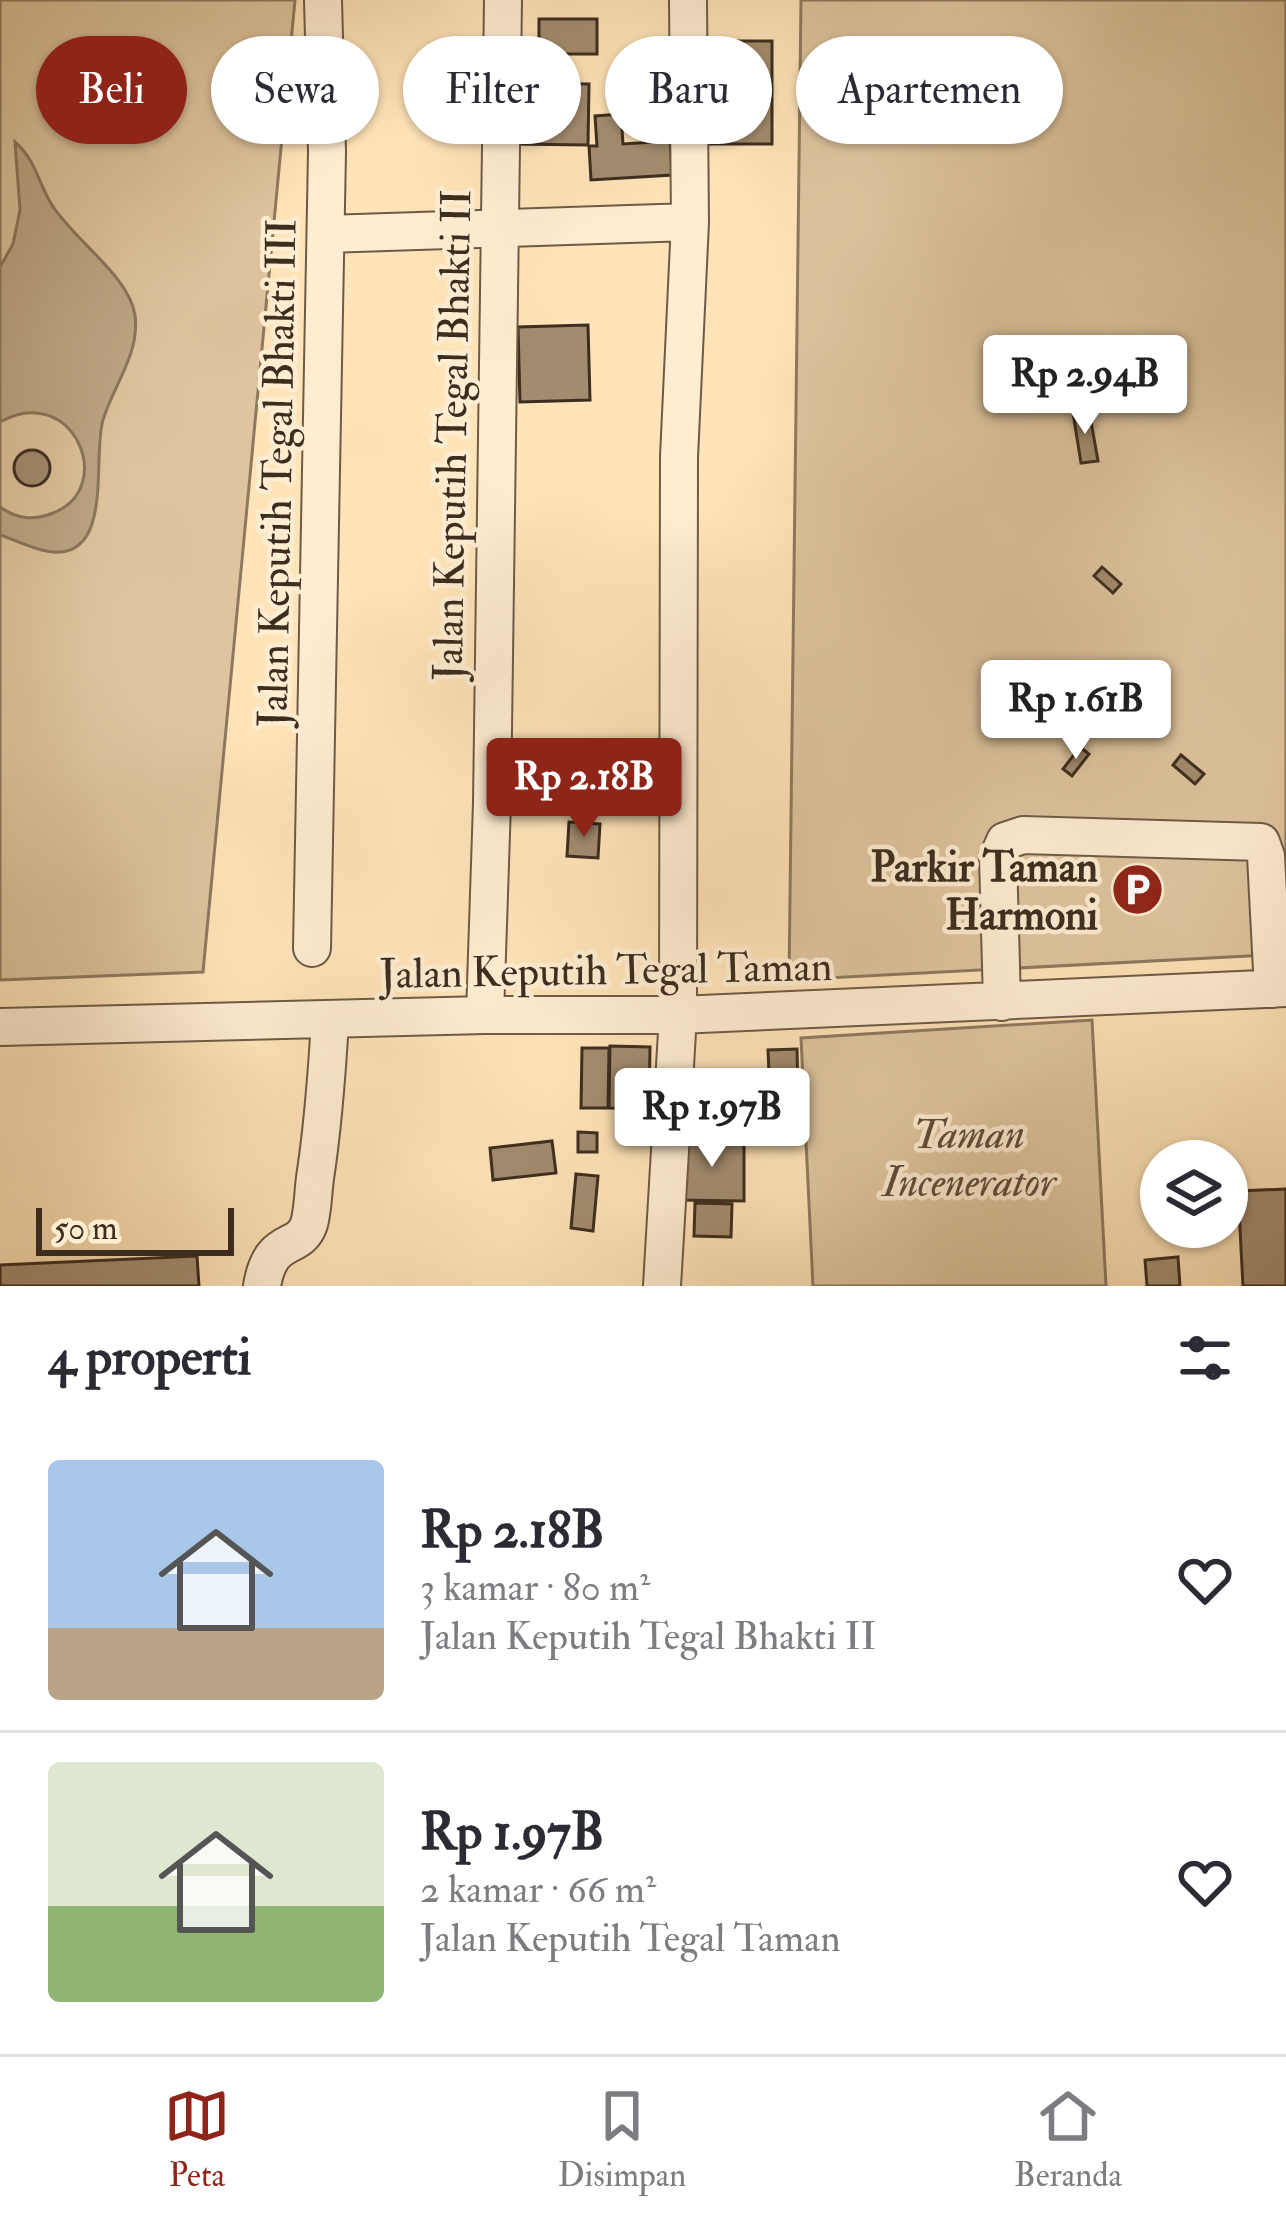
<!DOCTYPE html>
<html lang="id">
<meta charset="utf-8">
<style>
body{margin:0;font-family:"IM FELL Double Pica",serif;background:#f2f2f3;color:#2b2b33;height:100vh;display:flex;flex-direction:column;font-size:45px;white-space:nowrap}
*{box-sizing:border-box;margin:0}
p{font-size:39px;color:#7c7c81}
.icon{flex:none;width:66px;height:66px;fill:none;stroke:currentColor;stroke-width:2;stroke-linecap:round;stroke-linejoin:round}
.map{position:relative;height:1286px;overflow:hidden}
.details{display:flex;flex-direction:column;background:#fff;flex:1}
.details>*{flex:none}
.banner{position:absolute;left:36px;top:36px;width:1215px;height:108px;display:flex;gap:24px}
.buttons{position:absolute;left:1140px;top:1140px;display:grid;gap:24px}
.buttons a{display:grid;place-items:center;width:108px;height:108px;border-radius:50%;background:#fff;box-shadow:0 3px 9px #0004;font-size:60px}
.scale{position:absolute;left:36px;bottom:30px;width:198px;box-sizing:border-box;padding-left:12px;border:6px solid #3d2d1f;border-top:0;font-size:33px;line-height:42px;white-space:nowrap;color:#3d2d1f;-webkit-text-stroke:9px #ffedd2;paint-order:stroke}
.price{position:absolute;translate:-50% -102px;padding:0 27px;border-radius:12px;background:#fff;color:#222;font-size:39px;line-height:78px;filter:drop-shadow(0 3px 6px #0008)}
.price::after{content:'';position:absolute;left:50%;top:72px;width:36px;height:27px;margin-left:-18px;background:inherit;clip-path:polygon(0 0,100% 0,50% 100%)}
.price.selected{background:#8f2418;color:#fff}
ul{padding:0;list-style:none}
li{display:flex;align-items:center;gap:36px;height:300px;padding:0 48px}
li+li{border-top:3px solid #e1e1e2}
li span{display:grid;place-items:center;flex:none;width:336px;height:240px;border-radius:12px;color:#555}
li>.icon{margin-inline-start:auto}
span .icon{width:144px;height:144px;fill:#fffc;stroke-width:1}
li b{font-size:51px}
h2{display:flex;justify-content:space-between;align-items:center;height:144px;padding:0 48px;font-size:51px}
.pill{padding:0 42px;border-radius:54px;background:#fff;box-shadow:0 3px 9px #0004;font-size:42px;line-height:108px}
.pill.selected{background:#8f2418;color:#fff}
.tab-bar{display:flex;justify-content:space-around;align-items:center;height:168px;border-top:3px solid #e1e1e2;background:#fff;font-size:33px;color:#7c7c81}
.tab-bar a{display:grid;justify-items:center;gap:6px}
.tab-bar .selected{color:#8f2418}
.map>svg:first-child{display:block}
.green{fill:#dec59f;stroke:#8e795f;stroke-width:3}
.water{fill:#bda685;stroke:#8a765c;stroke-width:3}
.building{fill:#a28c6f;stroke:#3d2d1f;stroke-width:3}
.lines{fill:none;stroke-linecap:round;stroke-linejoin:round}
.minor-casing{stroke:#6e5b46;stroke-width:40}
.minor{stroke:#ffedd2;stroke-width:36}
.labels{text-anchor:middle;stroke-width:9;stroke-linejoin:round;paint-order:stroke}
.street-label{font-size:42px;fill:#3d2d1f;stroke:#ffedd2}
.poi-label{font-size:42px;font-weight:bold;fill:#3d2d1f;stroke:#ffedd2;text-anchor:end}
.park-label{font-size:42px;font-style:italic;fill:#5d4b39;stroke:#ffedd2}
</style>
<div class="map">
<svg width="1286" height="1286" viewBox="0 0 1286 1286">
<rect width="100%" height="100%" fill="#ffe4b9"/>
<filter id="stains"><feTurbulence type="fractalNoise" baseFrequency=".00167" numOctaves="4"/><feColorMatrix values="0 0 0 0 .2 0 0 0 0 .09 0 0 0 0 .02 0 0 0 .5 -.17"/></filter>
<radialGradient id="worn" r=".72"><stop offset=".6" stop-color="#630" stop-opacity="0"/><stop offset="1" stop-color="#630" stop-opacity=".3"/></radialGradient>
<path class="green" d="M0 0H295L203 972 0 980Z
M801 0H1286V954L789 980Z
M1092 1020 1106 1286H813L801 1038Z"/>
<path class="water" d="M15 142C36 160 38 183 52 205 74 240 129 276 135 315 140 354 114 384 103 420 92 455 114 557 53 552 36 551 16 540 0 535V507C17 519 33 521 53 513 118 488 73 381 0 422V267L13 244 20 210Z"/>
<path class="building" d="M539 19H597V54H539Z
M698 41H772V82L697 81Z
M710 82H772V144H710Z
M512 83 589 84 588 145 512 144Z
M621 114 623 144 670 141 672 175 591 180 589 146H597L595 116Z
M588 325 590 400 520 402 518 327Z
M1089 410 1098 461 1081 463 1073 413Z
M14 468a18 18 0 1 1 36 0a18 18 0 1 1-36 0Z
M1102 567 1121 584 1113 593 1094 576Z
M1080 747 1089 754 1072 776 1063 769Z
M1181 755 1204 774 1195 784 1173 765Z
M569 822 600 824 598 858 567 856Z
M610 1046 650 1047 649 1109 609 1108Z
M582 1048H609L608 1108H581Z
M797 1049 798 1094 770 1095 768 1050Z
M578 1132 597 1133V1152H578Z
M680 1138 744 1139V1201L679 1200Z
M552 1141 556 1173 493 1180 490 1148Z
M576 1174 598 1176 593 1231 571 1228Z
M1286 1189V1286H1243L1238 1191Z
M695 1203 732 1204 731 1237 694 1236Z
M197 1256 199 1286H0V1265Z
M1178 1257 1180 1286H1147L1145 1260Z"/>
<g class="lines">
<defs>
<path id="minor" d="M326 234 690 222
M312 948 327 152 323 0
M1002 1002 998 857 1005 841 1023 835 1261 842 1266 856 1273 989
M485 1015 492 803 503 0
M0 1027 485 1015H678L1286 988
M262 1286C271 1233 299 1253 309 1224 313 1210 313 1193 315 1178 323 1126 327 1073 330 1020
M662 1286 678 1015 679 457 690 222 688 0"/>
</defs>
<use href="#minor" class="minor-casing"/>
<use href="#minor" class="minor"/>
</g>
<defs>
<symbol id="parking-disc" viewBox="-11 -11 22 22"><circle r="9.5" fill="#8f2418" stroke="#ffedd2"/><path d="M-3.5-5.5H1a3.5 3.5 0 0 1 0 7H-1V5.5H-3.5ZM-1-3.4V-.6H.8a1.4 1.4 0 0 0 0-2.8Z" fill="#fff"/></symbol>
</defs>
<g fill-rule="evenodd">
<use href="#parking-disc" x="1108" y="860" width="59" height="59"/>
</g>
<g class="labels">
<g class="street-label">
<text transform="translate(451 435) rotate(-89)" y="15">Jalan Keputih Tegal Bhakti II</text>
<text transform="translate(276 473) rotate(-89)" y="15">Jalan Keputih Tegal Bhakti III</text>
<text transform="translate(606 969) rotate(-1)" y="15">Jalan Keputih Tegal Taman</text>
</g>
<g class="poi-label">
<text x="1098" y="881">Parkir Taman<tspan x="1098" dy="48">Harmoni</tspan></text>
</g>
<g class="park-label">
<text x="969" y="1148">Taman<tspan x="969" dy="48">Incenerator</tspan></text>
</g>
</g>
<rect width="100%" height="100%" filter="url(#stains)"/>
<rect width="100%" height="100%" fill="url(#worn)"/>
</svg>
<div class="buttons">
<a><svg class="icon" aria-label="layers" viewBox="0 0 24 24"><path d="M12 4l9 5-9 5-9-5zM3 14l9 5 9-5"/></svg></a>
</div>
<div class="scale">50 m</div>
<b class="price" style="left:1085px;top:437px">Rp 2.94B</b>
<b class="price" style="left:1076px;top:762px">Rp 1.61B</b>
<b class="price selected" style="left:584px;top:840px">Rp 2.18B</b>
<b class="price" style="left:712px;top:1170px">Rp 1.97B</b>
<div class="banner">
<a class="pill selected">Beli</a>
<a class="pill">Sewa</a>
<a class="pill">Filter</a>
<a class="pill">Baru</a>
<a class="pill">Apartemen</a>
</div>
</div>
<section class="details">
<h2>4 properti<svg class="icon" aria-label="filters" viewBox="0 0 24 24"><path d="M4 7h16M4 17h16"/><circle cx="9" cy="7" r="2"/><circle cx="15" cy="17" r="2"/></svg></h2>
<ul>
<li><span style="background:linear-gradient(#a9c7e8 70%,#b9a48a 0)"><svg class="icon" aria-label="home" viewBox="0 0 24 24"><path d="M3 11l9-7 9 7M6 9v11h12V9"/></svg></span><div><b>Rp 2.18B</b><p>3 kamar · 80 m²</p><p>Jalan Keputih Tegal Bhakti II</p></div><svg class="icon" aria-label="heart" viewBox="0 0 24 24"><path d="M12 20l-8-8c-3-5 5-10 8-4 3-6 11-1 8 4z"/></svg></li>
<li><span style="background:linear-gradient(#dfe7d0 60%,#8fb573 0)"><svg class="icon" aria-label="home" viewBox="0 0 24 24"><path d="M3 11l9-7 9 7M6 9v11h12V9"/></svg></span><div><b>Rp 1.97B</b><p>2 kamar · 66 m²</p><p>Jalan Keputih Tegal Taman</p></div><svg class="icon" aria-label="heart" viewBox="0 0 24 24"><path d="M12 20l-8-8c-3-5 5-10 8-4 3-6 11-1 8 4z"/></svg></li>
</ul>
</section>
<nav class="tab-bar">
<a class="selected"><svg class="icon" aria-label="map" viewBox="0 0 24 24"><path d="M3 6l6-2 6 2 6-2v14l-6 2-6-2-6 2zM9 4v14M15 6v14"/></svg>Peta</a>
<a><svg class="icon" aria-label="saved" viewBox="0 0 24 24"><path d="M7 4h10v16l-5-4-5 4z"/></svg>Disimpan</a>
<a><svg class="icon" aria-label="home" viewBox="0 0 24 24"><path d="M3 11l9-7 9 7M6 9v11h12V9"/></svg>Beranda</a>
</nav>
